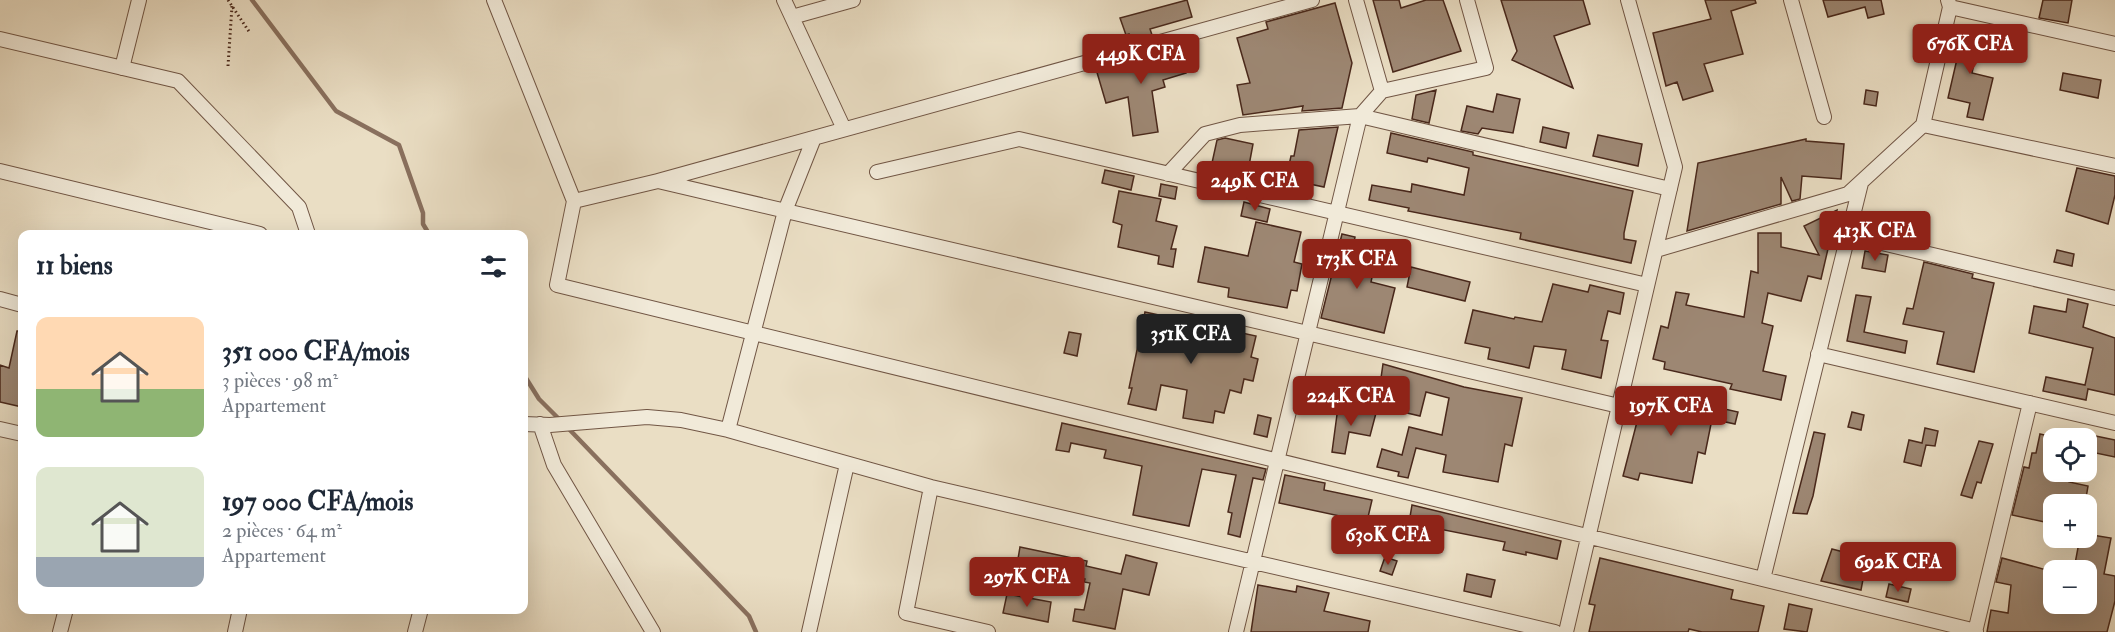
<!DOCTYPE html>
<html lang="fr">
<meta charset="utf-8">
<style>
body{margin:0;font-family:"IM FELL Double Pica",serif;background:#f6f6f7;color:#1f2937;height:100vh;display:flex;flex-direction:column;font-size:22px;white-space:nowrap}
*{box-sizing:border-box;margin:0}
p{font-size:20px;color:#747a83}
.icon{flex:none;width:33px;height:33px;fill:none;stroke:currentColor;stroke-width:2;stroke-linecap:round;stroke-linejoin:round}
.map{position:relative;flex:1;overflow:hidden}
.panel{position:absolute;left:18px;top:230px;width:510px;height:384px;display:flex;flex-direction:column;background:#fff;border-radius:12px;box-shadow:0 6px 24px #0002}
.panel>*{flex:none}
.controls{position:absolute;left:2043px;top:428px;display:grid;gap:12px}
.controls a{display:grid;place-items:center;width:54px;height:54px;border-radius:12px;background:#fff;box-shadow:0 6px 24px #0002;font-size:30px}
.price{position:absolute;translate:-50% -51px;padding:0 14px;border-radius:6px;background:#8f2418;color:#fff;font-size:20px;line-height:39px;filter:drop-shadow(0 2px 3px #0008)}
.price::after{content:'';position:absolute;left:50%;top:36px;width:18px;height:14px;margin-left:-9px;background:inherit;clip-path:polygon(0 0,100% 0,50% 100%)}
.price.selected{background:#222;color:#fff}
ul{padding:0;list-style:none}
li{display:flex;align-items:center;gap:18px;height:150px;padding:0 18px}
li span{display:grid;place-items:center;flex:none;width:168px;height:120px;border-radius:12px;color:#555}
li>.icon{margin-inline-start:auto}
span .icon{width:72px;height:72px;fill:#fffc;stroke-width:1}
li b{font-size:26px}
h2{display:flex;justify-content:space-between;align-items:center;height:72px;padding:0 18px;font-size:26px}
.map>svg:first-child{display:block}
.lines{fill:none;stroke-linecap:round;stroke-linejoin:round}
.stream{stroke:#89705e;stroke-width:4.5}
.building{fill:#9d8773;stroke:#49281b;stroke-width:1.5}
.minor-casing{stroke:#715645;stroke-width:16}
.path{stroke:#49281b;stroke-width:3;stroke-dasharray:1.5 3;stroke-linecap:butt}
.minor{stroke:#f1ead9;stroke-width:14}
</style>
<div class="map">
<svg width="2115" height="632" viewBox="0 0 2115 632">
<rect width="100%" height="100%" fill="#eadec4"/>
<filter id="stains"><feTurbulence type="fractalNoise" baseFrequency=".00333" numOctaves="4"/><feColorMatrix values="0 0 0 0 .2 0 0 0 0 .09 0 0 0 0 .02 0 0 0 .5 -.17"/></filter>
<radialGradient id="worn" r=".72"><stop offset=".6" stop-color="#630" stop-opacity="0"/><stop offset="1" stop-color="#630" stop-opacity=".3"/></radialGradient>
<g class="lines">
<path class="stream" d="M252 0 336 111 399 145 423 213V224L429 234
M524 375 539 399 562 422
M568 428 749 616 756 632"/>
</g>
<path class="building" d="M1187 0 1192 17 1150 29 1152 35 1130 41 1129 34 1126 35 1120 18Z
M1373 0H1399L1401 8 1426 0H1443L1461 51 1393 72Z
M1501 0H1583L1590 24 1554 36 1573 88 1512 60 1517 51Z
M1705 0H1755L1756 3 1731 11 1743 54 1704 64 1713 91 1683 100 1677 82 1666 86 1653 33 1711 19Z
M1823 0H1881L1884 14 1868 18 1865 7 1828 17Z
M2043 0H2072L2068 23 2039 18Z
M1335 3 1352 63 1342 108 1302 111 1303 106 1243 115 1237 85 1250 83 1237 38 1268 29 1266 22Z
M1961 25 1981 30 1972 73 1993 78 1983 120 1967 117 1970 103 1948 98 1957 59 1953 58Z
M1177 47 1186 73 1163 80 1165 87 1152 91 1158 132 1133 136 1128 97 1106 103 1096 69Z
M2063 73 2101 80 2098 98 2060 90Z
M1436 90 1429 123 1412 119 1416 95Z
M1866 90 1878 92 1876 106 1864 104Z
M1497 94 1520 99 1513 133 1482 128 1478 134 1461 131 1467 106 1493 112Z
M1338 127 1324 187 1286 179 1291 156H1294L1299 130Z
M1543 127 1569 133 1566 148 1540 142Z
M1391 133 1473 152V155L1633 191 1624 233V239L1636 241 1631 263 1520 239 1521 233 1408 211 1409 208 1369 200 1372 185 1411 192 1412 184 1464 195 1469 168 1428 158 1427 162 1387 153Z
M1598 135 1642 144 1638 166 1593 156Z
M1225 138 1253 144 1248 171 1212 163 1217 140Z
M1806 139V141L1844 144 1841 179 1802 176 1800 199 1792 201 1781 177V204L1687 231 1698 163Z
M2077 168 2115 176V195L2108 224 2066 211Z
M1105 170 1134 176 1131 190 1102 183Z
M1161 184 1177 187 1175 199 1159 196Z
M1119 191 1161 199 1156 221 1177 226 1171 249H1176L1173 267 1158 264 1159 256 1118 247 1122 225 1113 222Z
M1244 202 1270 209 1267 222 1241 216Z
M1837 210 1821 279 1808 276 1801 301 1768 293 1762 323 1773 326 1763 371 1786 376 1781 400 1730 389 1732 384 1664 369 1665 362 1653 359 1661 326 1668 328 1676 292 1689 294 1686 305 1744 317 1751 271 1758 273V233H1781V247L1819 255 1804 226Z
M1256 222 1301 232 1294 262 1302 264 1297 291 1291 290 1287 308 1228 297 1229 288 1198 282 1205 247 1248 256Z
M1342 234 1355 237 1354 242 1368 244 1366 255 1376 258 1371 282 1395 288 1384 333 1321 318Z
M2057 250 2074 254 2072 266 2054 262Z
M1865 251 1888 255 1885 272 1862 268Z
M1924 262 1973 274 1972 278 1994 283 1974 372 1937 364 1944 332 1903 324 1907 308 1913 309Z
M1411 267 1470 282 1465 301 1407 287Z
M1553 284 1588 292 1590 285 1624 293 1620 314 1608 311 1601 340 1608 341 1601 378 1562 369 1566 350 1534 346 1529 368 1488 359 1490 348 1465 343 1473 310 1514 319 1515 317 1542 322Z
M1856 295 1871 297 1864 332 1907 341 1905 353 1847 341Z
M2068 299 2088 304 2083 327 2115 338V395L2088 389 2086 400 2043 391 2046 377 2085 385 2093 348 2029 333 2034 306 2066 312Z
M1145 312 1256 336 1251 357 1258 359 1253 381 1244 379 1241 393 1230 390 1224 413 1215 411 1213 423 1183 418 1187 390 1161 385 1156 410 1128 404 1132 388H1129Z
M17 331H22V407L0 402V365L9 368Z
M1069 332 1081 334 1077 356 1064 353Z
M1383 364 1464 387 1522 398 1512 446 1505 444 1498 482 1443 472 1446 455 1416 448 1408 478 1398 476 1399 472 1377 467 1382 449 1402 455 1409 427 1442 435 1449 398 1426 392 1420 416 1377 406Z
M1645 391 1738 412 1735 424 1712 419 1705 454 1698 452 1692 483 1640 473 1638 480 1623 476Z
M1338 407 1376 413 1370 436 1349 432 1345 454 1332 452Z
M1852 412 1864 415 1861 430 1848 427Z
M1258 415 1271 418 1267 437 1254 434Z
M1062 423 1266 469 1263 480 1253 478 1240 537 1228 534 1232 513 1228 512 1236 475 1202 469 1189 526 1133 515 1142 466 1104 458 1106 450 1071 443 1069 452 1056 450Z
M1925 428 1938 431 1935 446 1926 445 1921 466 1904 462 1909 440 1922 443Z
M1814 432 1825 434 1813 496 1807 514 1793 513Z
M2040 434 2054 437V471H2067L2066 479 2069 480V482L2088 486 2085 504H2054V524L2012 515 2024 467 2029 468 2032 453H2036Z
M2086 434 2115 440V457L2086 451Z
M1979 441 1993 444 1981 483 1977 482 1972 498 1961 495Z
M1285 475 1325 483 1324 490 1372 500 1365 530 1338 524 1340 516 1279 503Z
M1412 505 1561 541 1557 559 1526 552V555L1503 550 1505 542 1409 523Z
M2086 534 2111 538 2104 574 2115 576V601L2107 632H1987L1991 610 2008 613 2011 585 1996 582 2002 558 2054 572V603H2086V570L2074 569 2080 537H2086Z
M1020 547 1087 561 1086 566 1121 574 1126 555 1157 563 1149 595 1123 589 1115 629 1073 621 1075 609 1084 610 1090 583 1084 582 1085 579 1017 565Z
M1832 549 1867 558 1861 590 1821 581Z
M1385 557 1397 561 1392 575 1380 571Z
M1600 558 1733 590 1731 599 1764 606 1758 632H1702L1689 629 1688 632H1589L1595 605 1589 604Z
M1467 574 1495 580 1491 597 1464 591Z
M1889 584 1911 589 1908 602 1886 597Z
M1258 585 1296 592 1297 586 1329 593 1324 611 1370 621 1368 632H1251Z
M1007 594 1051 602 1048 622 1003 613Z
M1789 604 1812 609 1807 632 1784 629Z"/>
<g class="lines">
<defs>
<path id="minor" d="M494 0 574 201 557 285 1976 631
M784 0 844 129
M1356 0 1382 91
M1791 0 1824 117
M1950 7 2115 44
M792 17 853 0
M0 39 178 81 299 207 308 234
M122 68 139 0
M1923 125 1950 7 1948 0
M0 171 260 234
M877 172 1019 139 1647 285
M1168 174 1205 134 1240 125 1360 116 1382 91 1486 68 1467 0
M658 181 1619 406
M574 201 658 181 1312 0
M1848 235 2115 298
M1656 250 1848 194 1923 125 2115 166
M0 299 22 305
M1818 354 2115 423
M524 424 550 425 647 417 681 420 728 430 931 487 1555 632
M540 424 554 465 653 632
M0 429 22 434
M728 430 785 211 814 138
M931 487 906 613 988 632
M1763 579 1861 183
M60 632 66 609
M235 632 240 609
M415 632 421 609
M809 632 847 464
M1236 632 1360 116 1670 189
M1566 632 1675 167 1628 0
M1975 632 2030 403"/>
</defs>
<use href="#minor" class="minor-casing"/>
<path class="path" d="M228 0 250 33
M228 66 232 6"/>
<use href="#minor" class="minor"/>
</g>
<rect width="100%" height="100%" filter="url(#stains)"/>
<rect width="100%" height="100%" fill="url(#worn)"/>
</svg>
<div class="controls">
<a><svg class="icon" aria-label="locate" viewBox="0 0 24 24"><circle cx="12" cy="12" r="6"/><path d="M12 2v4M12 18v4M2 12h4M18 12h4"/></svg></a>
<a>+</a>
<a>−</a>
</div>
<b class="price" style="left:1970px;top:75px">676K CFA</b>
<b class="price" style="left:1141px;top:85px">449K CFA</b>
<b class="price" style="left:1255px;top:212px">249K CFA</b>
<b class="price" style="left:1875px;top:262px">413K CFA</b>
<b class="price" style="left:1357px;top:290px">173K CFA</b>
<b class="price selected" style="left:1191px;top:365px">351K CFA</b>
<b class="price" style="left:1351px;top:427px">224K CFA</b>
<b class="price" style="left:1671px;top:437px">197K CFA</b>
<b class="price" style="left:1388px;top:566px">630K CFA</b>
<b class="price" style="left:1898px;top:593px">692K CFA</b>
<b class="price" style="left:1027px;top:608px">297K CFA</b>
<section class="panel">
<h2>11 biens<svg class="icon" aria-label="filters" viewBox="0 0 24 24"><path d="M4 7h16M4 17h16"/><circle cx="9" cy="7" r="2"/><circle cx="15" cy="17" r="2"/></svg></h2>
<ul>
<li><span style="background:linear-gradient(#ffd9b3 60%,#8fb573 0)"><svg class="icon" aria-label="home" viewBox="0 0 24 24"><path d="M3 11l9-7 9 7M6 9v11h12V9"/></svg></span><div><b>351 000 CFA/mois</b><p>3 pièces · 98 m²</p><p>Appartement</p></div></li>
<li><span style="background:linear-gradient(#dfe7d0 75%,#9aa5b1 0)"><svg class="icon" aria-label="home" viewBox="0 0 24 24"><path d="M3 11l9-7 9 7M6 9v11h12V9"/></svg></span><div><b>197 000 CFA/mois</b><p>2 pièces · 64 m²</p><p>Appartement</p></div></li>
</ul>
</section>
</div>
